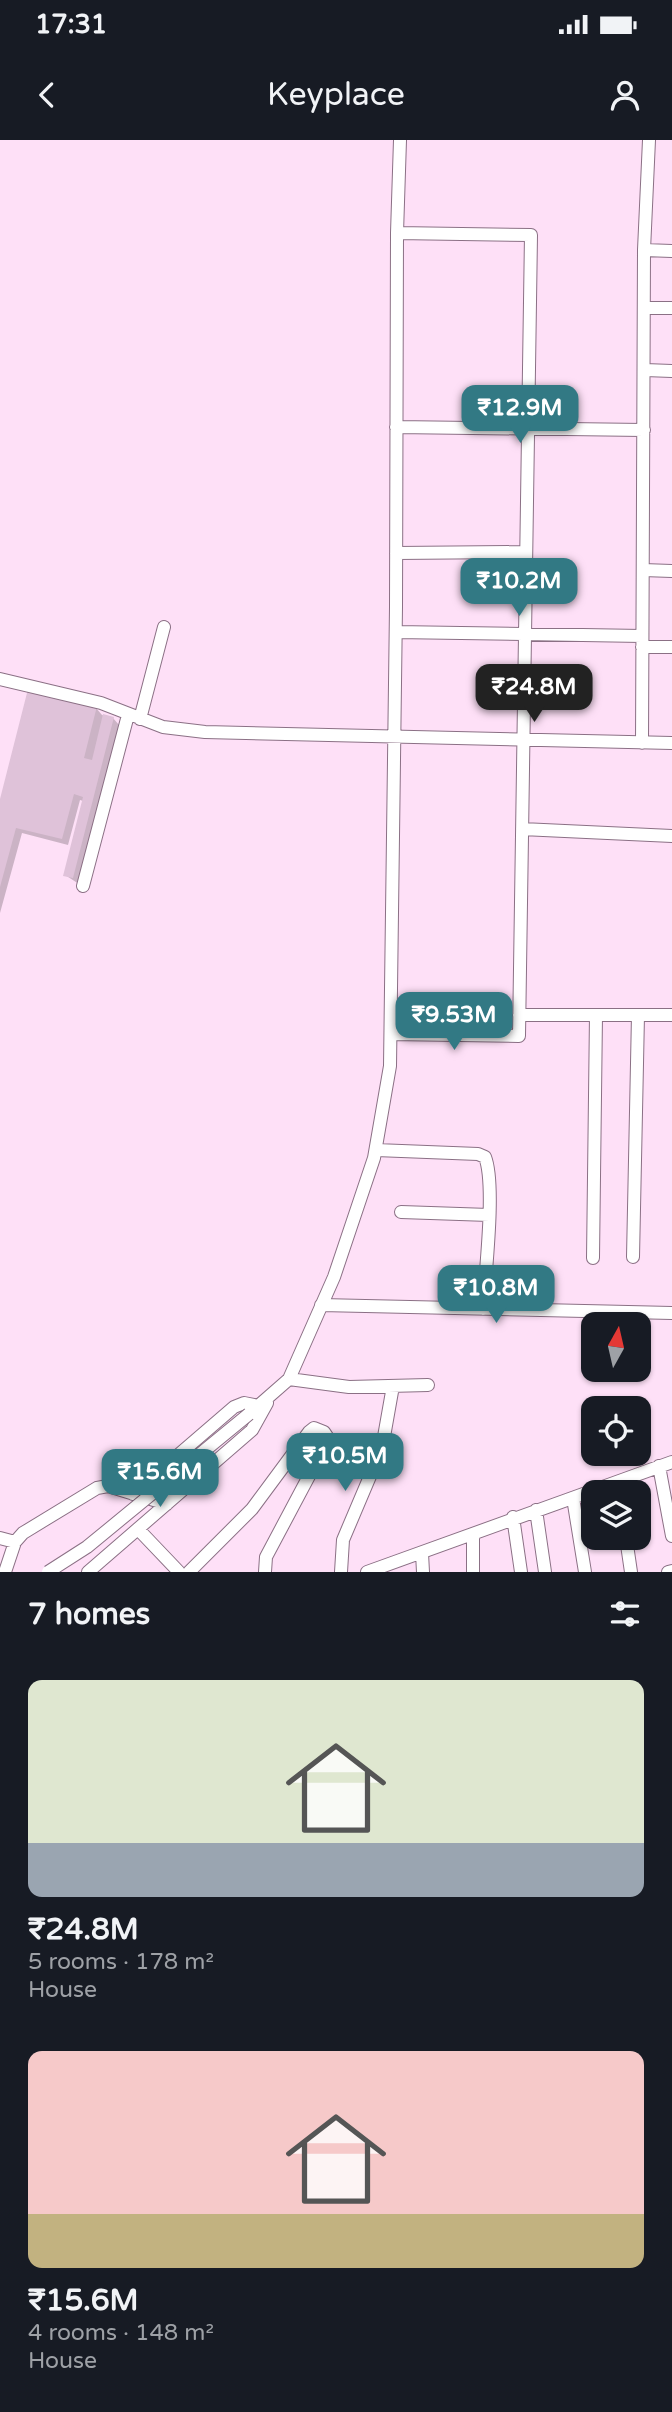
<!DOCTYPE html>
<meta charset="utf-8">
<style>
body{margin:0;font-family:"Varela Round",sans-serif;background:#20242c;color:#f1f3f6;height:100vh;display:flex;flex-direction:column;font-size:26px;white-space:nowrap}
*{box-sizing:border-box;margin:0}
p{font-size:23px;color:#9ea1a6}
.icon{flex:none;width:38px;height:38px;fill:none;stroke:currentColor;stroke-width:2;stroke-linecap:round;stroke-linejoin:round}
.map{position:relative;height:1432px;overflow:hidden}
.details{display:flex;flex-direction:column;background:#171b24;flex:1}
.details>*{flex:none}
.needle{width:46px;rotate:8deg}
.controls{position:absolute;left:581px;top:1172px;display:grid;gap:14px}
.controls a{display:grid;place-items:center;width:70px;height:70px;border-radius:14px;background:#171b24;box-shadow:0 2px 5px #0004;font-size:35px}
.price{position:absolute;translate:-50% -60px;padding:0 16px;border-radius:14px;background:#327984;color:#fff;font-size:23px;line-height:46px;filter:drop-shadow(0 2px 4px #0008)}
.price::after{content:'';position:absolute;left:50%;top:42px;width:21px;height:16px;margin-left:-10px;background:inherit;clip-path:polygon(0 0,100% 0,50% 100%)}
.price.on{background:#222;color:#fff}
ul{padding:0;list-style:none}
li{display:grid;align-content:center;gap:14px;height:371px;padding:0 28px}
li span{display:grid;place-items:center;height:217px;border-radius:14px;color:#555}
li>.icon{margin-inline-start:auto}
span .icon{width:126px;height:126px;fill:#fffc;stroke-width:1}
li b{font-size:30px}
h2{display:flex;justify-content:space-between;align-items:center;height:84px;padding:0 28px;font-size:30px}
.status{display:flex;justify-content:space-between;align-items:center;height:49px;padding:0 35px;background:#171b24;direction:ltr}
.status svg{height:19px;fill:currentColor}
header{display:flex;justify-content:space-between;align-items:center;height:91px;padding:0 28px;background:#171b24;font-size:32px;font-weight:600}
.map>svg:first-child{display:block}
.shadow{fill:#0003}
.building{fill:#dfc2d9}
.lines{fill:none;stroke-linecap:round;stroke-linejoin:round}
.minor-casing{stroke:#8b7085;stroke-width:14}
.minor{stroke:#fff;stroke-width:12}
.minor-bridge-casing{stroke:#8b7085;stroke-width:14;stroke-linecap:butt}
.minor-bridge{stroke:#fff;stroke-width:12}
</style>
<div class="status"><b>17:31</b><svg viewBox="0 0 49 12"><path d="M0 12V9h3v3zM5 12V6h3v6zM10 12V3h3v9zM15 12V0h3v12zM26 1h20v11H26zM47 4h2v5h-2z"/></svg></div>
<header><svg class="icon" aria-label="back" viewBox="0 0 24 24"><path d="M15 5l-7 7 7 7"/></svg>Keyplace<svg class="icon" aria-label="person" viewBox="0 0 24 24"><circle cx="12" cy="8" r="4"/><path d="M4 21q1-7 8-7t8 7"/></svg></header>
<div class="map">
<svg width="672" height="1432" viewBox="0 0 672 1432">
<rect width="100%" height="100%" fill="#fee0f7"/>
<path class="shadow" d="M96 568 102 575 113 578 119 585 79 744 65 735 83 661 80 660 68 705 22 693 0 773V666Z"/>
<path class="building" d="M28 549 97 566 84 618 92 620 103 574 114 577 73 738 63 736 83 657 74 654 62 699 16 688 0 747V659Z"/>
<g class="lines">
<defs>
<path id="minor" d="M644 110 672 111
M645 168H672
M645 230 672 231
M396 287 644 290
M396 413 526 412
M643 430 672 431
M396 492 642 496
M642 507H672
M0 539 101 563 163 587 205 592 672 603
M140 579 164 487
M642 603 644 110 649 0
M522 689 672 696
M83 746 128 575
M519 875H672
M391 894 519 896 531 95 397 93
M376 1010 478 1014 485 1017C496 1045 485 1135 483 1169
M401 1072 489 1075
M633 1117 638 875
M593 1118 596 875
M321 1165 672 1173
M289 1239 349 1247 428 1245
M249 1274 289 1239 334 1137 374 1018 390 926 396 467 397 93 400 0
M659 1326 672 1396
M133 1354 234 1267 244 1263 259 1266
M573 1358 585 1432
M536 1370 545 1432
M513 1377 521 1432
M138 1389 179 1432
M473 1395V1432
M0 1398 15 1402
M626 1398 631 1432
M422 1413 423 1432
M5 1432 15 1402 23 1393 97 1348 108 1346 167 1364
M88 1432 252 1290 267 1263
M189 1432 252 1369 309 1292 314 1288 324 1292 328 1298 326 1304 266 1417 265 1432
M341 1432 343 1400 382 1308 393 1246
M367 1432 672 1322
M668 1432 672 1431"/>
</defs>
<use href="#minor" class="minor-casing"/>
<use href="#minor" class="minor"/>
<defs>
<path id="minor-bridge" d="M48 1432 87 1407 249 1274"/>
</defs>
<use href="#minor-bridge" class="minor-bridge-casing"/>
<use href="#minor-bridge" class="minor-bridge"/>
</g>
</svg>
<div class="controls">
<a><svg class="needle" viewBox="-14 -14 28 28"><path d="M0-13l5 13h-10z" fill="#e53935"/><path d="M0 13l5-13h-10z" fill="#9ea1a6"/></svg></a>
<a><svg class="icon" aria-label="locate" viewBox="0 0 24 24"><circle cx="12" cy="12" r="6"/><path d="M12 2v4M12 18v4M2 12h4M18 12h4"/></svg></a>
<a><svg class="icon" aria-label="layers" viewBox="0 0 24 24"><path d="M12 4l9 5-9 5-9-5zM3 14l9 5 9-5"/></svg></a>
</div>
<b class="price" style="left:520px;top:305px">₹12.9M</b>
<b class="price" style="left:519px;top:478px">₹10.2M</b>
<b class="price on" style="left:534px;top:584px">₹24.8M</b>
<b class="price" style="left:454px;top:912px">₹9.53M</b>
<b class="price" style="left:496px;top:1185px">₹10.8M</b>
<b class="price" style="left:345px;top:1353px">₹10.5M</b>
<b class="price" style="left:160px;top:1369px">₹15.6M</b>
</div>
<section class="details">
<h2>7 homes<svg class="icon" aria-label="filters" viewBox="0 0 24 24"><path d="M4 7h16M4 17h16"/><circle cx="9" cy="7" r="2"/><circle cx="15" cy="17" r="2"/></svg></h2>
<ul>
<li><span style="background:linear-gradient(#dfe7d0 75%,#9aa5b1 0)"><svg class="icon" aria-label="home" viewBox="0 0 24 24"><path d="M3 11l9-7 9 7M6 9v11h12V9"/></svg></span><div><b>₹24.8M</b><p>5 rooms · 178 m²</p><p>House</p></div></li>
<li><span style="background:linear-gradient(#f6c9c9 75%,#c2b280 0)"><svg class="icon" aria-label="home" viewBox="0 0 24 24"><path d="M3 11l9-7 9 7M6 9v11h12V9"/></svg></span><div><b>₹15.6M</b><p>4 rooms · 148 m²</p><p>House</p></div></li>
</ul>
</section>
